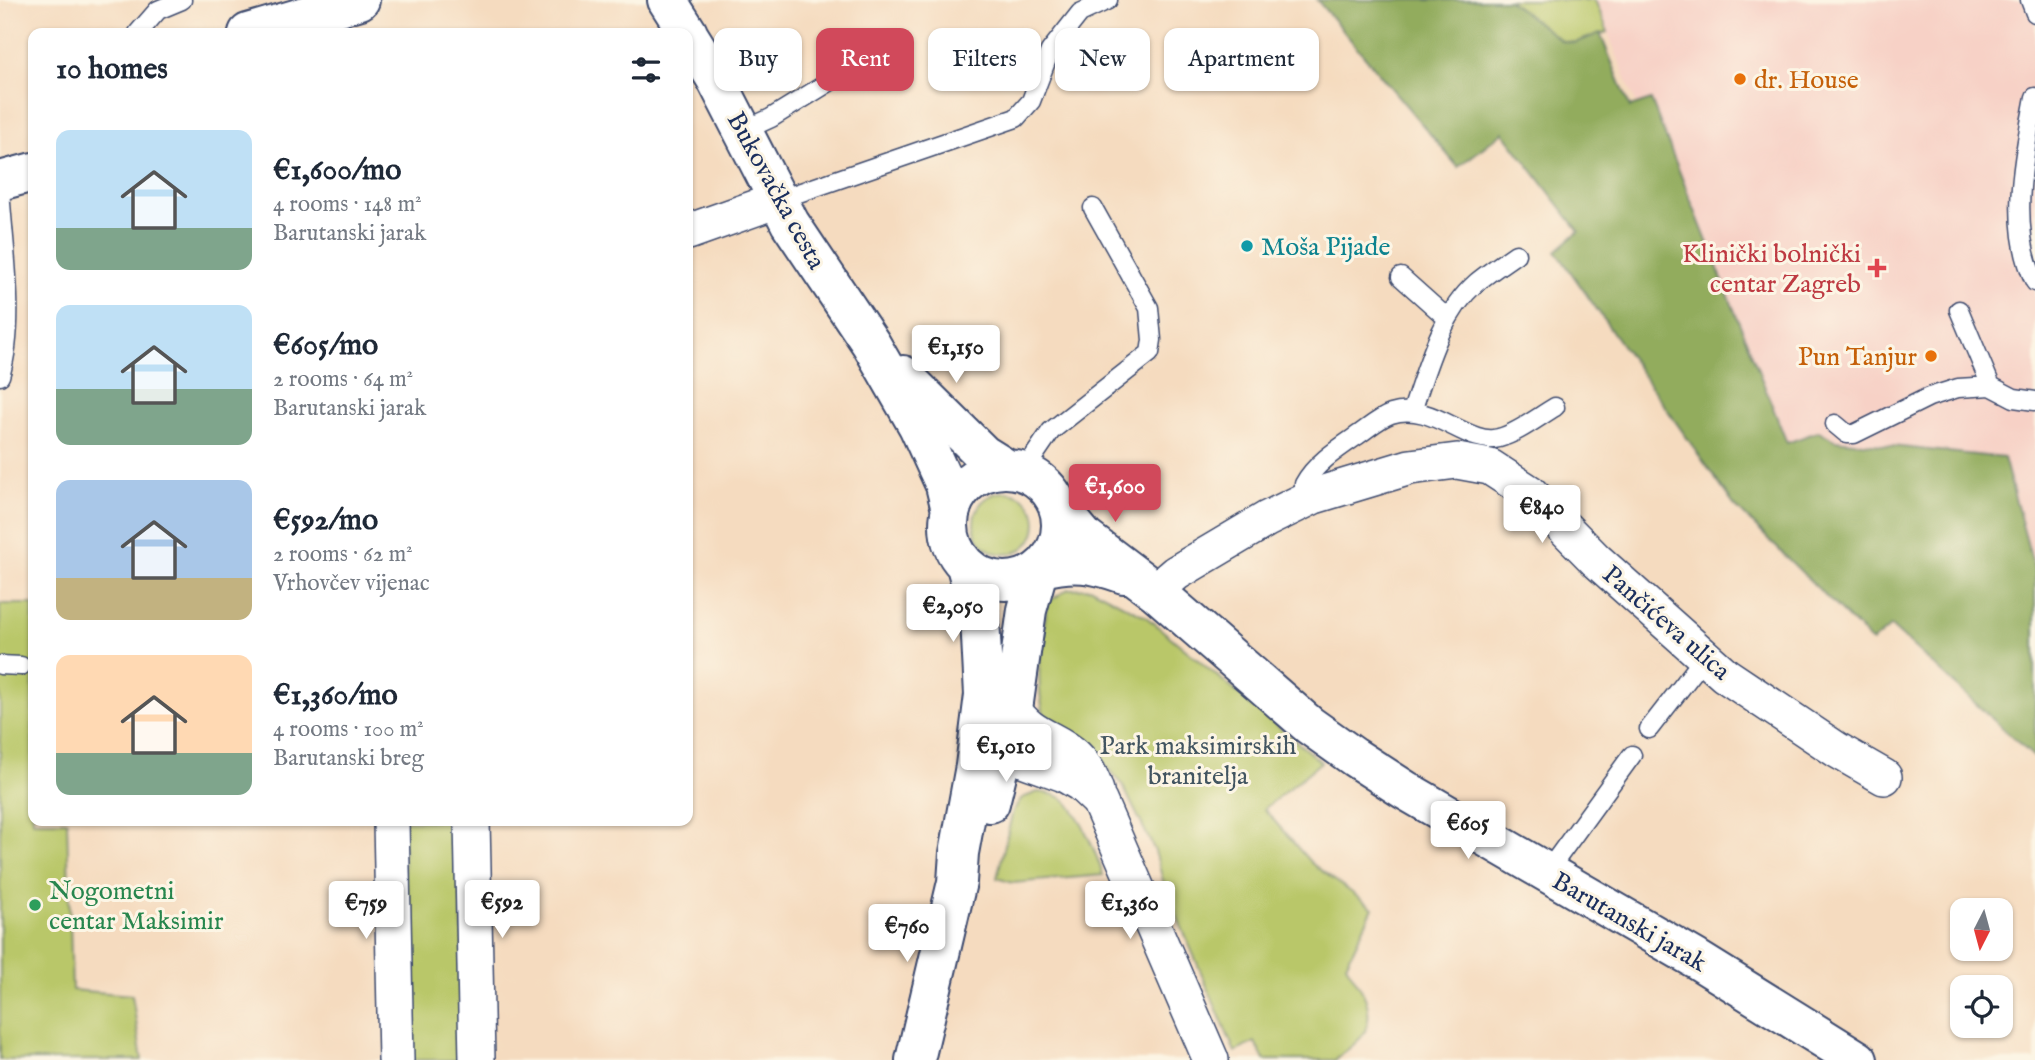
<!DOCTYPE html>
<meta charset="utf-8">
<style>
body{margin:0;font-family:"IM FELL English",serif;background:#f6f6f7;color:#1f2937;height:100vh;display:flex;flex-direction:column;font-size:26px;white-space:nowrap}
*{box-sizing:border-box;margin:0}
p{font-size:23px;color:#747a83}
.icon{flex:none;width:38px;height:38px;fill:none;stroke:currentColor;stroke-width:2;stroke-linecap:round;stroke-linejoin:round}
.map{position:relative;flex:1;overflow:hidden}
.side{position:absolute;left:28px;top:28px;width:665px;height:798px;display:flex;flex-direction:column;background:#fff;border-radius:14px;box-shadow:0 2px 5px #0004}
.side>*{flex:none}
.guide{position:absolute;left:714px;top:28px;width:665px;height:63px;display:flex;gap:14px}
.needle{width:46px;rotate:186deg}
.buttons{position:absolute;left:1950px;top:898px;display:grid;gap:14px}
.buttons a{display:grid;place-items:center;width:63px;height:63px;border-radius:14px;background:#fff;box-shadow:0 2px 5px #0004;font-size:35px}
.price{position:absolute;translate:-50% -60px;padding:0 16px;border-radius:7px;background:#fff;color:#222;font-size:23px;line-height:46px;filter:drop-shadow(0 2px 4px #0008)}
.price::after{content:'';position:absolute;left:50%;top:42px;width:21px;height:16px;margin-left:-10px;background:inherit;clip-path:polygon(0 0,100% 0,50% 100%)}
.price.selected{background:#d1495b;color:#fff}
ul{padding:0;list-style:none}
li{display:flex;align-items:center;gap:21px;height:175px;padding:0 28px}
li span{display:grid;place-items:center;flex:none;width:196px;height:140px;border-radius:14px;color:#555}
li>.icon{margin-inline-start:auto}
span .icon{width:84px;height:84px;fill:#fffc;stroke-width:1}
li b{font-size:30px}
h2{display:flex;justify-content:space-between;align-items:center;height:84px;padding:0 28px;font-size:30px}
.chip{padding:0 24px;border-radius:14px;background:#fff;box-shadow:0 2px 5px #0004;font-size:24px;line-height:63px}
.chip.selected{background:#d1495b;color:#fff}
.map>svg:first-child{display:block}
.built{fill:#f7d1c6}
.green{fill:#b9c769;stroke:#6a7b64;stroke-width:2}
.forest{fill:#92ac5d;stroke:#566e5e;stroke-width:2}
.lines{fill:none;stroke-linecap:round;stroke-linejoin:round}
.service-casing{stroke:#3c496d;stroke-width:21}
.minor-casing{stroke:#3c496d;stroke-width:38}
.tertiary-casing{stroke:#3c496d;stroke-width:42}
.secondary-casing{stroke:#3c496d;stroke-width:42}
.service{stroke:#fff;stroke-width:18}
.minor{stroke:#fff;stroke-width:35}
.tertiary{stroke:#fff;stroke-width:38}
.secondary{stroke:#fff;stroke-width:38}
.food-dot{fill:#e8710a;stroke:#fcf5e5;stroke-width:2.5}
.culture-dot{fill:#0f9aa8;stroke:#fcf5e5;stroke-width:2.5}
.health-dot{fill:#e0444e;stroke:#fcf5e5;stroke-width:2.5}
.leisure-dot{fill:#2e9e5b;stroke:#fcf5e5;stroke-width:2.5}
.labels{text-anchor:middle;stroke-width:6;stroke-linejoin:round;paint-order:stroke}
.food-label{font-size:26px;fill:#c56008;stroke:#fcf5e5;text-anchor:start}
.street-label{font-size:26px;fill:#1b2f5e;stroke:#fcf5e5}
.culture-label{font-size:26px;fill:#0d838f;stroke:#fcf5e5;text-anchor:start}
.health-label{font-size:26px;fill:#be3a42;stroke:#fcf5e5;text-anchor:end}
.park-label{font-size:26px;fill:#425561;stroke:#fcf5e5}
.leisure-label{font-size:26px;fill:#27864d;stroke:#fcf5e5;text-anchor:start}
</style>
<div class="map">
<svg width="2035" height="1060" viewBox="0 0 2035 1060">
<rect width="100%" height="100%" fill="#fcf5e5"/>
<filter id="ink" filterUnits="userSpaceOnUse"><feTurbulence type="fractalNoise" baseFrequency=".0143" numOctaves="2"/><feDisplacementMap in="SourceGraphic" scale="14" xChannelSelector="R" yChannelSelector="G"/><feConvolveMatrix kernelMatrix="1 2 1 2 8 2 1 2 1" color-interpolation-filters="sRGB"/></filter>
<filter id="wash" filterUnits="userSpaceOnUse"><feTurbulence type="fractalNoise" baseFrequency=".00686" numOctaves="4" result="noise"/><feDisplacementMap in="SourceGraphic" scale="28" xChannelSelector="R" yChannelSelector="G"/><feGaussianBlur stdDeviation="1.57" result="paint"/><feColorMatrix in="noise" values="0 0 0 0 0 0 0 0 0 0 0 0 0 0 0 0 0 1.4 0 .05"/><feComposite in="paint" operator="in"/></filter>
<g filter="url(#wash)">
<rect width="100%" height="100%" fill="#f5dbbf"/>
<path class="built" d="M1595 0H2035V572L2004 458 1835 440 1819 431 1787 443 1652 101 1637 106Z"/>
<path class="green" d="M1508 0H1595L1608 32 1575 43 1561 41Z
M974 523a31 31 0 1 1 62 0a31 31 0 1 1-62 0Z
M1091 588 1145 616 1321 762 1264 809 1311 863 1373 908 1346 965C1359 985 1377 1007 1364 1033 1359 1043 1343 1052 1335 1060H1264L1255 1042 1235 1052 1165 888 1155 851 1122 784 1082 737 1044 714C1034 679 1042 638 1048 602L1068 589Z
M0 604H33V821H67L72 990 132 995 142 1060H0Z
M1038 792C1049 793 1062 795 1069 804 1082 820 1097 855 1103 875L1013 883 997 878 1013 811 1022 798Z
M403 821H460L465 1060H407Z"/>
<path class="forest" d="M1317 0H1508L1562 41 1575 43 1600 33 1630 107 1651 100 1787 443 1819 431 1835 440 2004 458 2035 572V758L1891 626 1872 642 1734 505 1556 251 1579 231 1503 132 1458 167Z"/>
</g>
<g filter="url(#ink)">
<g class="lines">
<defs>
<path id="service" d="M2030 0 2035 13
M138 33 158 10 182 0
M2035 97C2024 155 2008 226 2035 282
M743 131 771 118 839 76
M0 188C3 245 17 322 0 376
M778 200 1016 118 1031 101 1050 51 1080 13 1108 0
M1401 277 1448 319
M1959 310 1991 386
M1412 411C1427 368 1440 315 1476 283 1488 273 1503 263 1516 254
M1835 424 1847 434H1854L1929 397 1958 388 1991 386 2014 398 2035 401
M1023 472 1051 431 1150 353 1152 340 1149 308 1093 208
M1307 499 1304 484C1315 464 1336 450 1355 437 1366 430 1379 418 1391 414 1432 400 1468 447 1499 438 1518 433 1538 417 1555 407
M0 665 21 666
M1649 729 1705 657
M1547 872 1632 755"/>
<path id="minor" d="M688 232 778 200
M1155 591 1176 573 1267 519 1314 496 1410 467 1457 461 1490 467 1530 493 1596 560 1725 675 1837 750 1884 777
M1013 709C1037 748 1078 734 1096 791
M985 731 995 749 1064 774 1081 784 1099 801 1211 1060
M391 821 396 1060
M472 821 477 1060"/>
<path id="tertiary" d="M1058 506 1085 538 1155 591 1309 725 1354 757 1405 790 1696 959 1858 1060
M1042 568C1074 560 1093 563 1124 574"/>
<path id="secondary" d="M667 0 688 33
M248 33 360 0
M688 34 716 79 790 223 871 344 918 426 945 485 951 510
M0 181 33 172
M903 375 983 454 1007 469
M949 525a56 56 0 1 1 112 0a56 56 0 1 1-112 0Z
M990 803 1013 709 1027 610 1038 571
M915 1060 957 882 959 853 975 766 984 695 980 618 966 566"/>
</defs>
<use href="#service" class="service-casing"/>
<use href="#minor" class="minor-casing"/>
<use href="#tertiary" class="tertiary-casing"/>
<use href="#secondary" class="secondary-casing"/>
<use href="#service" class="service"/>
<use href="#minor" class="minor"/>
<use href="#tertiary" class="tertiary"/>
<use href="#secondary" class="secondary"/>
</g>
</g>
<g class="food-dot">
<circle cx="1740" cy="79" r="7"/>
<circle cx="1931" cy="356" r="7"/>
</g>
<circle class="culture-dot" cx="1247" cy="246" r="7"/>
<path class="health-dot" d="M1873.5 257.5h7v7h7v7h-7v7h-7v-7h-7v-7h7z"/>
<circle class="leisure-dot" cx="35" cy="905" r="7"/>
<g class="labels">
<g class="food-label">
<text x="1754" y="88">dr. House</text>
<text x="1917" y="365" text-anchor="end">Pun Tanjur</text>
</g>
<g class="street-label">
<text transform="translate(777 190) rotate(61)" y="9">Bukovačka cesta</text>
<text transform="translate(1667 622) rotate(41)" y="9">Pančićeva ulica</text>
<text transform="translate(1630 921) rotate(30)" y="9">Barutanski jarak</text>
</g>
<g class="culture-label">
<text x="1261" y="255">Moša Pijade</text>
</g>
<g class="health-label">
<text x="1861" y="262">Klinički bolnički<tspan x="1861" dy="30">centar Zagreb</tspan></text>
</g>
<g class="park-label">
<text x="1198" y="754">Park maksimirskih<tspan x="1198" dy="30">branitelja</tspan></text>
</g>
<g class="leisure-label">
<text x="49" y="899">Nogometni<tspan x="49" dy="30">centar Maksimir</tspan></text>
</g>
</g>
</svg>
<div class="buttons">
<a><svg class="needle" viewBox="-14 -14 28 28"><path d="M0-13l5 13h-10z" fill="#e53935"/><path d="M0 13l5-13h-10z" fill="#747a83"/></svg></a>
<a><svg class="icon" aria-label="locate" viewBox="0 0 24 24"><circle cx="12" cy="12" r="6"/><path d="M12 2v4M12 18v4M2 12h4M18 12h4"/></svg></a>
</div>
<b class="price" style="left:956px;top:385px">€1,150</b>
<b class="price selected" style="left:1115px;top:524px">€1,600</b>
<b class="price" style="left:1542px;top:545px">€840</b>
<b class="price" style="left:953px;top:644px">€2,050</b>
<b class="price" style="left:1006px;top:784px">€1,010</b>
<b class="price" style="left:1468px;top:861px">€605</b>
<b class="price" style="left:502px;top:940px">€592</b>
<b class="price" style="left:366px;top:941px">€759</b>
<b class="price" style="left:1130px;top:941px">€1,360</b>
<b class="price" style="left:907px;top:964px">€760</b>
<div class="guide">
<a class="chip">Buy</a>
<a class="chip selected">Rent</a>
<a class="chip">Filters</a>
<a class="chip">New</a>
<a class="chip">Apartment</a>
</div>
<section class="side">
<h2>10 homes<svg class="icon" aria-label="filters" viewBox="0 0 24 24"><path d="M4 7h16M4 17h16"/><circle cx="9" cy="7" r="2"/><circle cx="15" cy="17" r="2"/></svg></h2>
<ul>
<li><span style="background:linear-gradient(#bfe0f5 70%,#7fa58c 0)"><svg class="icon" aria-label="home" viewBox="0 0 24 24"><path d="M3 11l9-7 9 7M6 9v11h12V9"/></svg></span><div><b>€1,600/mo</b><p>4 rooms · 148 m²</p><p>Barutanski jarak</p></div></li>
<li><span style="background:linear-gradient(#bfe0f5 60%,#7fa58c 0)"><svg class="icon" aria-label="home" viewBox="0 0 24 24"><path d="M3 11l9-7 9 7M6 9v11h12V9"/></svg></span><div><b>€605/mo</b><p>2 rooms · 64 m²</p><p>Barutanski jarak</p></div></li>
<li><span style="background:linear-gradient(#a9c7e8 70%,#c2b280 0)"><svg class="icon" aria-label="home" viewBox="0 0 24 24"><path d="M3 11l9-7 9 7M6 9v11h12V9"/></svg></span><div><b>€592/mo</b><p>2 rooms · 62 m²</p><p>Vrhovčev vijenac</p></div></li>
<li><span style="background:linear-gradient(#ffd9b3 70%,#7fa58c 0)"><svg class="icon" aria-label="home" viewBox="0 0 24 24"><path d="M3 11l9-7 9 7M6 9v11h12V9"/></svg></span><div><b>€1,360/mo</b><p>4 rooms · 100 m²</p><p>Barutanski breg</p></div></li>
</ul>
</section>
</div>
